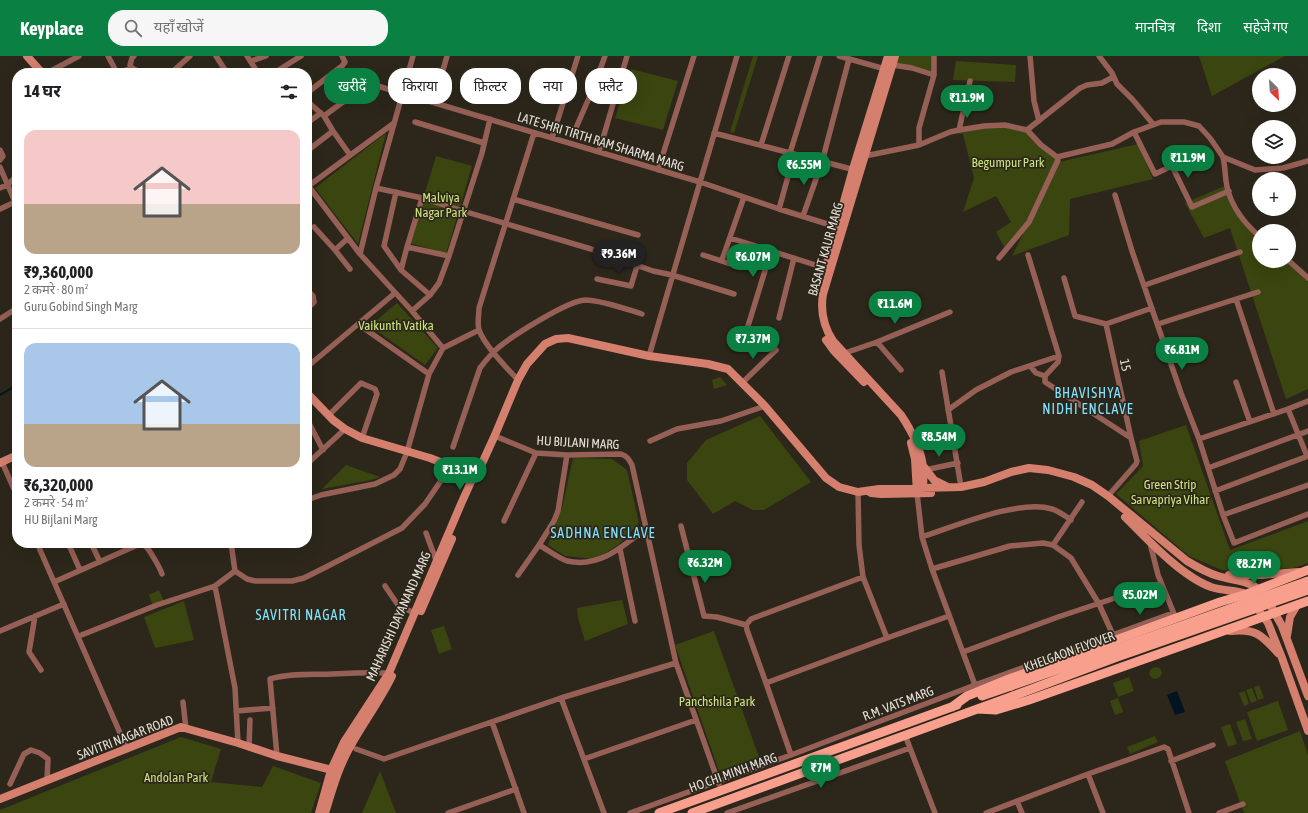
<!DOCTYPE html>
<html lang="hi">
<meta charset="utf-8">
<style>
body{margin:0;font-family:"Asap Condensed","Noto Sans Devanagari",sans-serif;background:#f6f6f6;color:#202124;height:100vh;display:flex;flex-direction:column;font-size:15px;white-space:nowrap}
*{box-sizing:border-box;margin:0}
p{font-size:13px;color:#757577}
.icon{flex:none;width:22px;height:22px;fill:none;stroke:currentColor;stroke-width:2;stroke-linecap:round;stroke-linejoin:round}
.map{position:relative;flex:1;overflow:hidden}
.details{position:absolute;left:12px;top:12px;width:300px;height:480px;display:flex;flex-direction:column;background:#fff;border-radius:16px;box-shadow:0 4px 16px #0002}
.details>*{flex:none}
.guide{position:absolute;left:324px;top:12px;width:380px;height:36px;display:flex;gap:8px}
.needle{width:26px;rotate:155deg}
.tools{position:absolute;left:1252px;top:12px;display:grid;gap:8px}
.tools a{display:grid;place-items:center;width:44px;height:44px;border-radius:50%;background:#fff;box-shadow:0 4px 16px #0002;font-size:20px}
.price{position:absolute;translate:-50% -34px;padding:0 9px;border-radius:14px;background:#0b8043;color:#fff;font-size:13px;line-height:26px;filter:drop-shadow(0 1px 2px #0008)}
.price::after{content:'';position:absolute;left:50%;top:24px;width:12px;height:9px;margin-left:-6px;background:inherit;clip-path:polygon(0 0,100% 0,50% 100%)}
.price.on{background:#222;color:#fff}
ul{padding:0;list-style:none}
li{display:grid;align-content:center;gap:8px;height:212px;padding:0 12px}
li+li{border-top:1px solid #e0e0e0}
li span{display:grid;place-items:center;height:124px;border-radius:12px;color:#555}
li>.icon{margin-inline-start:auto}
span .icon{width:72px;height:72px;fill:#fffc;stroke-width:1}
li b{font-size:17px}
h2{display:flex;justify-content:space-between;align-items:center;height:48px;padding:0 12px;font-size:17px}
.tag{padding:0 14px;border-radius:16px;background:#fff;box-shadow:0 4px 16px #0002;font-size:14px;line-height:36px}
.tag.on{background:#0b8043;color:#fff}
header{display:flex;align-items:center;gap:24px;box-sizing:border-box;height:56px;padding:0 20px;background:#0b8043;color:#fff}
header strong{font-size:19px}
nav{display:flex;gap:22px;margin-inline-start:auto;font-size:14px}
.search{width:280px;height:36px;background:#f6f6f6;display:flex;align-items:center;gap:10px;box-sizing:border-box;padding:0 14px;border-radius:16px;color:#757577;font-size:15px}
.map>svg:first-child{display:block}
.green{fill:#3a4510}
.water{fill:#001521}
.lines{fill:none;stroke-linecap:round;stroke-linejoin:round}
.stream{stroke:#001521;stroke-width:2}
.street{stroke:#966056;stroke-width:5.5}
.secondary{stroke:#d57f6f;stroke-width:8}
.primary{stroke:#f89f8e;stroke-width:9}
.primary-bridge{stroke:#f89f8e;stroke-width:9}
.labels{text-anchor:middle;stroke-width:3.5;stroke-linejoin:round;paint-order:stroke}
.street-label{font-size:13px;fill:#e3dfd7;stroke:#2d271b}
.park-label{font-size:13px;fill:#cbe47d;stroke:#2d271b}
.neighbourhood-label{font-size:14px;letter-spacing:1px;fill:#81e4fe;stroke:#2d271b}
</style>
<header>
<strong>Keyplace</strong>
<div class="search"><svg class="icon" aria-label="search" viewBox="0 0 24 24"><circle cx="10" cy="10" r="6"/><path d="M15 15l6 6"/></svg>यहाँ खोजें</div>
<nav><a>मानचित्र</a><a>दिशा</a><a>सहेजे गए</a></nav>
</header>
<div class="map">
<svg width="1308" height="757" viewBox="0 0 1308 757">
<rect width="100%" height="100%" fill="#2d271b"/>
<path class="green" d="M753 0H758L734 77 730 76Z
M896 0H934V19L894 6Z
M1199 0H1285L1212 40Z
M956 5 1016 9 1015 26 953 24Z
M631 13 678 25 663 74 615 62Z
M1005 69 1023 73 1059 106 1138 88 1153 123 1070 143 1069 179 1012 200 1023 178 1007 196 996 176 1011 166 996 140 963 156 974 122 963 78 950 76Z
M386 77 358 188 315 132Z
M436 100 472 110 446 198 410 187Z
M1227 129 1233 149 1259 178V205H1289L1308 222V333L1286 343 1230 172 1204 182 1185 147Z
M397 247 438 292 425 309 370 270Z
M720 321 727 329 714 333 712 324Z
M760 360 811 426 764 454H753L735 445 713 458 687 424V407L706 384Z
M1186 369 1230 494 1308 465V507L1294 512 1235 515 1222 514 1189 500 1116 438 1143 410 1139 385Z
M573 402 612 403 627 414 639 467 618 489 596 503 565 500 548 489 562 452Z
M346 409 380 421 371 424 322 433Z
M159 534 164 545 153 550 149 539Z
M622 544 628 568 585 585 578 562 577 552Z
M184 545 194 584 155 592 144 561Z
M444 570 452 593 439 598 431 574Z
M714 575 759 701 719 715 675 589Z
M1155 611 1160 612 1162 617 1160 621 1156 623 1152 622 1149 618 1151 613Z
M1129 621 1134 635 1118 641 1113 627Z
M1259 629 1264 642 1258 644 1254 631Z
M1252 632 1257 645 1251 647 1246 634Z
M1245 635 1249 648 1244 650 1239 637Z
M1118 642 1123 656 1115 659 1110 645Z
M1278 645 1288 674 1257 685 1247 656Z
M1245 663 1252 683 1243 685 1236 666Z
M1230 668 1237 688 1228 691 1221 671Z
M1300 675 1308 699V757H1244L1225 705Z
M1155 680 1158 686 1130 698 1127 691Z
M181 681 221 693 211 726 262 731 273 710 321 727 311 757H0V754Z
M380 715 396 757H362Z"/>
<path class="water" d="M1177 635 1185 656 1175 659 1167 639Z"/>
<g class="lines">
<path class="stream" d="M0 339 17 329"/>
<path class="street" d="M108 0 117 17 132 12
M134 0 132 2 130 9 132 12 141 17
M216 0 227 17
M247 0 258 17
M839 0 885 13
M1030 0 1034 45 1039 65
M1099 0 1112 17 1117 28 1133 44 1153 68
M251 5 266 0
M893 9 912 12 934 19
M47 17 79 0
M171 17 190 0
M274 17 301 0
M371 28 700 126 779 153 837 171
M307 37 342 10 345 6 342 0
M307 45 324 60 333 75 350 99
M434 46 447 0
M324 60 362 32
M415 66 484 87
M307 67 321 57
M575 74 593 33 605 0
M959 74 970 25
M1027 74 1080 32 1087 29 1102 27 1113 21
M1134 76 1155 118 1172 110 1192 151 1229 135
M714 77 855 114
M552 82 578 0
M761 89 789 0
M919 89V72L934 19V0
M0 94 3 100 0 104
M307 95 333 75
M599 96 627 0
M790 97 820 0
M863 99 865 100 919 89 950 76 959 74 984 70 1005 69 1027 74 1041 89 1057 101
M1057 101 1112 88 1134 76 1161 66H1184L1199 70 1210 82 1223 101 1255 114 1283 112 1308 105
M1223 101C1225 109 1225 117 1226 125 1229 148 1242 165 1259 180
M0 111 15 146
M658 114 694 0
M307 128 360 198 412 255 443 292
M307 131 394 67
M0 132 7 129 17 120
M376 132 422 142 463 155 591 193 653 215 672 219 734 238
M396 136 384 190 401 214
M1115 139 1132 195 1181 337 1199 383 1223 459 1234 487 1308 458
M422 142 407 191 449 200
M513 143 638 179
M0 153 17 145
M779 153 794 99
M803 160 822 106 849 3
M314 171 335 194
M730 182 825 212
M347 183 335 194 350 213
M407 191 401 214 430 239
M360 198 376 132 413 0
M703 199 740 211
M1028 199 1059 300 1058 306 1045 320V326L1131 382
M999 202 1029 166 1058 104 1057 101
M722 204 744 141
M1289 205 1308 222
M1064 222 1075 260 1106 268
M597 223 631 230 637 210
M1145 229 1240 196
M307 234 313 240 314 246 307 253
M1236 243 1274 358
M412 255 430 239 439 227 449 200 482 97 490 63
M779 262 794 202
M0 263 17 252
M358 268 429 318
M1158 268 1258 236
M748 270 771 195
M877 286 901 314
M845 297 877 286 950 256
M649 300 737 0
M1030 310 1036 317 1045 320
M307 311 395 237
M942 316 961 431
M518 324C506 311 485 290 479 274 477 267 479 259 479 252L534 77
M1236 326 1250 366
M742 327 776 294
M1288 353 1307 400
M948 354 976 334 1011 316 1059 300
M329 359 361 327 375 333 377 338 362 382
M310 369 323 394
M495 380 536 397 567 399 621 398C627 400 629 403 632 409L676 607 719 728
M1199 383 1288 353 1308 345
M650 385 677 373 721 365 765 350
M453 391 480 312C486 304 492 297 499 291 514 279 567 245 585 244 601 244 626 253 642 258
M2 406 17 440
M307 408 345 373
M1208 412 1308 375
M925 414 958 407
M1215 435 1308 400
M917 437 922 481 932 513 975 629
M1108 440 1136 408 1137 405 1131 382 1106 268 1152 252
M307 444 321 439 375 428 394 419 400 413 407 396 429 318 443 292 479 274
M1223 459 1308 429
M504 465 536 397
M681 470 704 560 717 561 746 569
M426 477 436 504
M922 481C956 470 1018 443 1052 453 1059 455 1065 460 1071 464
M37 487 127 693
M68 487 80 514
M91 487 100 506
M1150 487 1158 519 1175 560
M539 489 554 465 558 455 567 399
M1053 489 1082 446
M620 493 635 565
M932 513 1010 490 1043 487 1053 489 1071 502 1099 548 1113 579
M235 515 247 523 255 525H292L304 522 326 511 402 472 425 448 451 410
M518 519 539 489C548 494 558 502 567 505 599 512 621 492 645 473
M54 526 142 487C148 490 160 512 162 518
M215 530 235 632 238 687
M385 530 398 549 414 557
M35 560 29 596 41 614
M0 575 64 548
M79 580 157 549 215 530 235 515 231 487
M887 582 949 560
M963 596 1058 561 1160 527
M766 627 747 574 746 569 751 563 863 521
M561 642 604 757
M183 646 186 673
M236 655 273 652
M492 666 524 757
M905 679 935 757
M249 691 250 664
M356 693 384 703 561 642 676 607
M791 699 766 627 887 582 863 521 859 489 858 436
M277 700 270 623C290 617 312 619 332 618 351 617 370 616 389 617
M584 703 696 664
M1171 705 1213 689
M1088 718 1103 757
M10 728 24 698 31 694 40 697 48 703 47 724
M1017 745 1022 757
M448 757 516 733
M630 757 791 699 975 629 1173 557
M727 757 910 692
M986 757 1088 718 1164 691 1168 693 1189 757
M1219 757 1243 748"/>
<path class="secondary" d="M27 0 42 17
M895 0 823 238C820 256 824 271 833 285L901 359C911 374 921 392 923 411 924 419 923 428 923 436
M826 210 853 113 888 0
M826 284 834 295 864 326
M307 337 333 364 345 373 362 382 430 402 478 421
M911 387 915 403 917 437
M0 407 17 399
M924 411 934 424 946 430
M871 437 881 438 931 437
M1125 461C1147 483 1181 520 1211 531 1223 535 1235 534 1247 538L1268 567 1282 602 1308 675
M1229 519H1261L1298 516
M1272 552 1282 570 1308 640
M421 555 452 483
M1230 575C1255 572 1262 579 1278 597
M1287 580 1290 561 1297 549
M0 743 181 671 238 687 277 700 336 715
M319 757 331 714 344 686 389 617 461 448 474 419 479 414 495 379 518 324 527 308 545 288 556 283 568 282 649 300 708 308 728 313 765 350 826 422 839 431 858 436 879 433 961 431 984 426 1011 416 1029 412 1048 414 1074 421 1092 429 1108 440 1187 505C1197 511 1207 517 1218 520 1234 525 1251 524 1262 537
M325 757C332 735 338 712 350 691 363 667 380 645 392 620"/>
<path class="primary" d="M982 640 1011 630
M952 651 967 640 1009 623 1220 546 1247 538 1308 514
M978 653 996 654 1029 644 1308 545
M659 757 957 649
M692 757 1013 640"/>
<path class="primary-bridge" d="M1011 630 1308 525
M1013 640 1117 601 1308 534"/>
</g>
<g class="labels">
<g class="street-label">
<text transform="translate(601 85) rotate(17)" y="5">LATE SHRI TIRTH RAM SHARMA MARG</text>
<text transform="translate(825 193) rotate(-74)" y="5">BASANT KAUR MARG</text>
<text transform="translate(1126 309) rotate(78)" y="5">15</text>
<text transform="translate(578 386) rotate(3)" y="5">HU BIJLANI MARG</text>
<text transform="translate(398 560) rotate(-66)" y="5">MAHARISHI DAYANAND MARG</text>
<text transform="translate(1069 595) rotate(-20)" y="5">KHELGAON FLYOVER</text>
<text transform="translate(898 647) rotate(-21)" y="5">R.M. VATS MARG</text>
<text transform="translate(125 681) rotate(-21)" y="5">SAVITRI NAGAR ROAD</text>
<text transform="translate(733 716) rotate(-20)" y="5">HO CHI MINH MARG</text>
</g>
<g class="park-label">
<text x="1008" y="111">Begumpur Park</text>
<text x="441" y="146">Malviya<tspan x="441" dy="15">Nagar Park</tspan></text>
<text x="396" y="274">Vaikunth Vatika</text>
<text x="1170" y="433">Green Strip<tspan x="1170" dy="15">Sarvapriya Vihar</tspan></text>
<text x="717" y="650">Panchshila Park</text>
<text x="176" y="726">Andolan Park</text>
</g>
<g class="neighbourhood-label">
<text x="1088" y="342">BHAVISHYA<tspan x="1088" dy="16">NIDHI ENCLAVE</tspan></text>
<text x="603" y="482">SADHNA ENCLAVE</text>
<text x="301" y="564">SAVITRI NAGAR</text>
</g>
</g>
</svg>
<div class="tools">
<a><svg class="needle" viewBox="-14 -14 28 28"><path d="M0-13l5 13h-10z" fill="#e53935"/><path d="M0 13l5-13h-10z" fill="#757577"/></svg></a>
<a><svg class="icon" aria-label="layers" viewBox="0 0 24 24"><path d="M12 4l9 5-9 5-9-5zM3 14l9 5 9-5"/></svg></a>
<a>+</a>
<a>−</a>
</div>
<b class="price" style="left:967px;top:63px">₹11.9M</b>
<b class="price" style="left:1188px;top:123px">₹11.9M</b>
<b class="price" style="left:804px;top:130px">₹6.55M</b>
<b class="price on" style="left:619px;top:219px">₹9.36M</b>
<b class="price" style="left:753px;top:222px">₹6.07M</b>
<b class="price" style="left:895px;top:269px">₹11.6M</b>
<b class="price" style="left:753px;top:304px">₹7.37M</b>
<b class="price" style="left:1182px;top:315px">₹6.81M</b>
<b class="price" style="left:939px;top:402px">₹8.54M</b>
<b class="price" style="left:460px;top:435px">₹13.1M</b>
<b class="price" style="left:705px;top:528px">₹6.32M</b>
<b class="price" style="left:1254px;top:529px">₹8.27M</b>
<b class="price" style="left:1140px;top:560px">₹5.02M</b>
<b class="price" style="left:821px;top:733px">₹7M</b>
<div class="guide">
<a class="tag on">खरीदें</a>
<a class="tag">किराया</a>
<a class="tag">फ़िल्टर</a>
<a class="tag">नया</a>
<a class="tag">फ़्लैट</a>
</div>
<section class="details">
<h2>14 घर<svg class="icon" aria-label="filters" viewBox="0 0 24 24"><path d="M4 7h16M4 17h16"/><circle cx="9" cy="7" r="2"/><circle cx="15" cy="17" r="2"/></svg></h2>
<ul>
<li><span style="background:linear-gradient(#f6c9c9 60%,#b9a48a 0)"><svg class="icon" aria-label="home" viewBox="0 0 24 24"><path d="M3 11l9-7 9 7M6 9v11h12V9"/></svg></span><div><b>₹9,360,000</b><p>2 कमरे · 80 m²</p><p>Guru Gobind Singh Marg</p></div></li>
<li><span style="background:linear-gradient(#a9c7e8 65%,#b9a48a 0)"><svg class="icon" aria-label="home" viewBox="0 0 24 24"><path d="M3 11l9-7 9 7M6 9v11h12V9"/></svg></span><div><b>₹6,320,000</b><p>2 कमरे · 54 m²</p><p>HU Bijlani Marg</p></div></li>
</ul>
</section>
</div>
